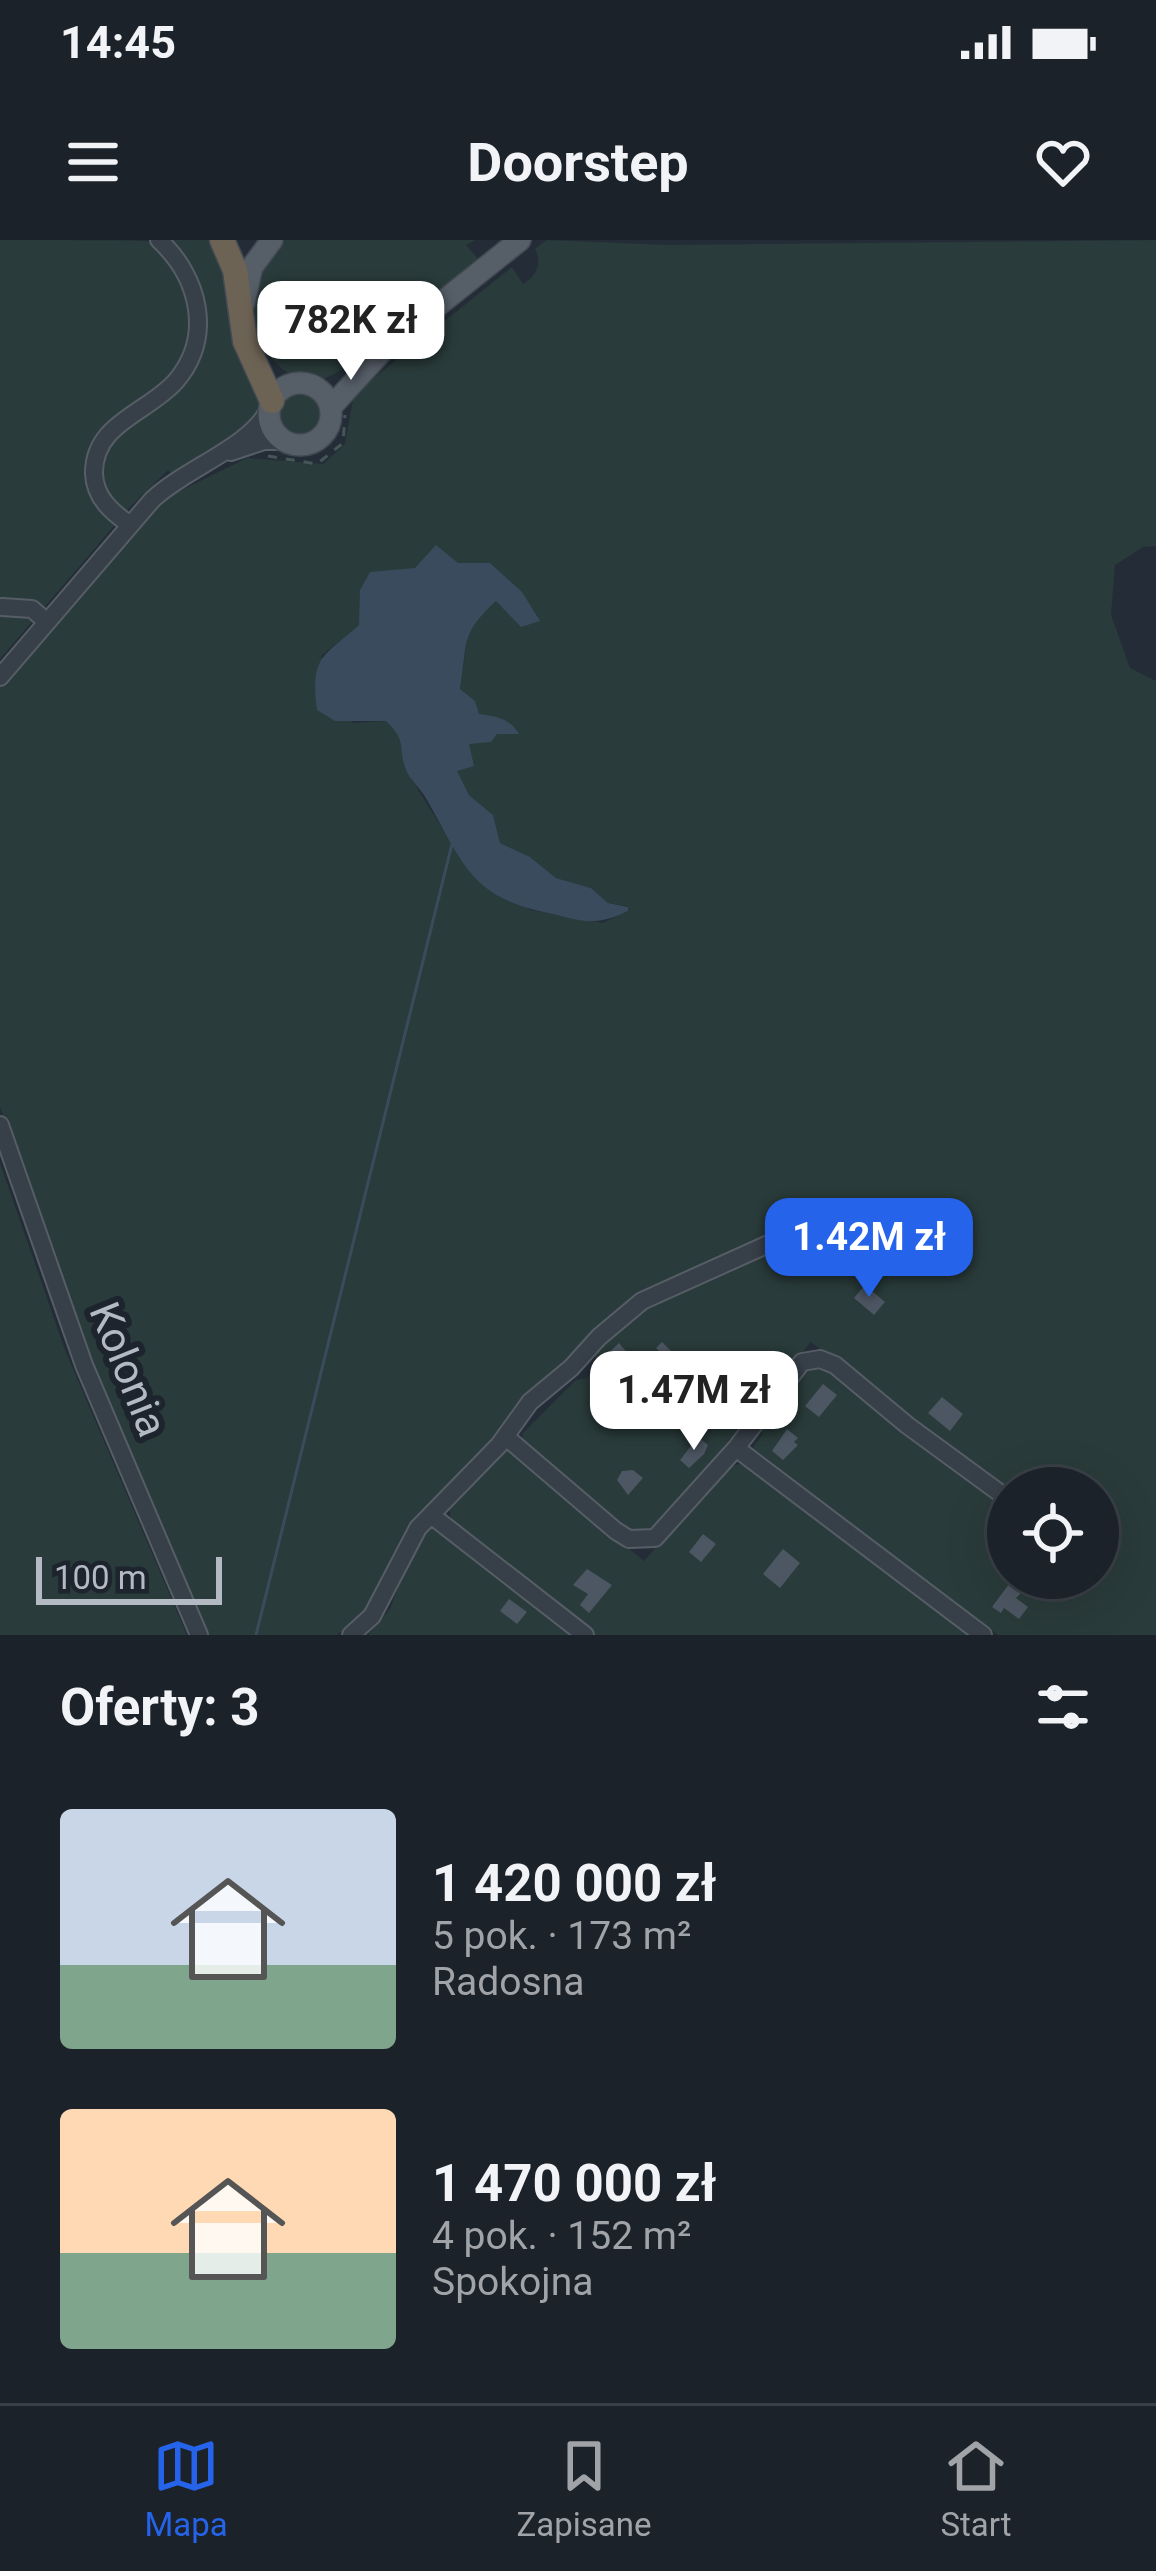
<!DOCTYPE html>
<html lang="pl">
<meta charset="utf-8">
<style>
body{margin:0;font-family:Roboto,sans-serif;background:#282f35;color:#f1f3f6;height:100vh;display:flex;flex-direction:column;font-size:45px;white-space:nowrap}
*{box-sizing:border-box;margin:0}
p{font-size:39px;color:#a0a4a8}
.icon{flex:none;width:66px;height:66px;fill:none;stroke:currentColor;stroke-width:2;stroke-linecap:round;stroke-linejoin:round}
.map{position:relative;height:1395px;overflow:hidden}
.panel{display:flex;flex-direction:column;background:#1b2229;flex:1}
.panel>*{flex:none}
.controls{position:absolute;left:987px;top:1227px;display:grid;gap:24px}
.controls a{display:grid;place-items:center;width:132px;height:132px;border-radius:50%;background:#1b2229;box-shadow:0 12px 48px #0002,0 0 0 3px #393f46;font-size:60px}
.scale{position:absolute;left:36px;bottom:30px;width:186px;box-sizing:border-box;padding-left:12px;border:6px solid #b3bac4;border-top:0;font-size:33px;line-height:42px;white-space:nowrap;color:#b3bac4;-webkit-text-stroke:9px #1d242d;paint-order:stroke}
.price{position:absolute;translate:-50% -102px;padding:0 27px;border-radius:24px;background:#fff;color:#222;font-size:39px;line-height:78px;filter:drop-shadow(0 3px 6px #0008)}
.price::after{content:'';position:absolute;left:50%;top:72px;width:36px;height:27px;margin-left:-18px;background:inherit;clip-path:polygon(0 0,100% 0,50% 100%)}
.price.on{background:#2563eb;color:#fff}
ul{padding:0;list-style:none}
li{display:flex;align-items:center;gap:36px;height:300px;padding:0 60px}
li span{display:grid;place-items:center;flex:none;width:336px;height:240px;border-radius:12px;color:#555}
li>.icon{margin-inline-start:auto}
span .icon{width:144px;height:144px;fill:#fffc;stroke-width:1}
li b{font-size:51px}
h2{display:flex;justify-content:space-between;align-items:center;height:144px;padding:0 60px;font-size:51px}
.status{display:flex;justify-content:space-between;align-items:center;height:84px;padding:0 60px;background:#1b2229;direction:ltr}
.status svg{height:33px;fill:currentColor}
header{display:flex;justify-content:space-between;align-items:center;height:156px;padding:0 60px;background:#1b2229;font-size:54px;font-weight:700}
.tabs{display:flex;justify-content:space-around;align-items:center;height:168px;border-top:3px solid #393f46;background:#1b2229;font-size:33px;color:#a0a4a8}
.tabs a{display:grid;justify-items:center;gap:6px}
.tabs .on{color:#2563eb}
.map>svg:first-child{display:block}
.green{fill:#293b3a;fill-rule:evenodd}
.water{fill:#3b4b5e}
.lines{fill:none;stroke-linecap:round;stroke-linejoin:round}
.stream{stroke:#3b4b5e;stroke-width:3}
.building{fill:#4d5763}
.minor-casing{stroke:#565d66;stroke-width:20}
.major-casing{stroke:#414851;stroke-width:24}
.highway-casing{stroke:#434a53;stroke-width:27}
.path{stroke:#465658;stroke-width:3;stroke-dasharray:9 9;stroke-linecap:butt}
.minor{stroke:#373f48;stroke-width:16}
.major{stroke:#565e68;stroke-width:21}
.highway{stroke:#6d6355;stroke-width:24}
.labels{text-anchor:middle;stroke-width:12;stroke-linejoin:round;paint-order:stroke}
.street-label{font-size:42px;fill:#b3bac4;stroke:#1d242d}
</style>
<div class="status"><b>14:45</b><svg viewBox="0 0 49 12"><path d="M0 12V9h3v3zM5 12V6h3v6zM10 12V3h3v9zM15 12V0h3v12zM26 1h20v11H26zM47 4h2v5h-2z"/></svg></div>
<header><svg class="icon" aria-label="menu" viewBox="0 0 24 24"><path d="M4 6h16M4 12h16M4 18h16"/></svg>Doorstep<svg class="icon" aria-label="heart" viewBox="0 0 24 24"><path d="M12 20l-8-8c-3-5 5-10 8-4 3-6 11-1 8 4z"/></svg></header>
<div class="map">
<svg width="1156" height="1395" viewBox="0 0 1156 1395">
<rect width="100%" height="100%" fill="#242d37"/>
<path class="green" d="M0 0C26 0 130 0 147 1 174 11 190 52 190 77 190 103 184 125 164 143 141 166 102 176 90 209 82 235 104 263 114 286L0 419Z
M168 0H216L264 159 258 179 172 235 168 230 125 272C100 257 93 221 114 198 126 184 148 178 159 163 178 139 191 105 205 78 202 46 191 23 168 0Z
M285 0H475L466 5 480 21C451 44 354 130 325 138 280 150 246 94 252 54 256 33 269 14 285 0Z
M547 0 669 5 1156 0V306L1143 307 1115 325 1111 375 1130 428 1156 441V1395H998L946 1355H938L751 1210 763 1194 757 1187 807 1126 821 1124 1008 1270V1338H1098V1248H1008V1255L811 1102 650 1294 631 1296 524 1205 522 1194 576 1140 587 1138 600 1122 593 1114 645 1063 838 979 824 975 657 1049 437 1261 366 1372 337 1395H206L104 1157 0 867V446L174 247 178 252 247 218 323 224 345 204 354 154 512 27 523 44C536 36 543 24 535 9ZM458 323H490L496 360C459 396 469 404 460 449 491 475 471 498 456 530L469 555 493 575 500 603 530 617 556 638 591 648 608 663 627 666V671L603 683 530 670 452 604 406 530 402 497 387 481 353 483 321 416 360 385 390 332Z
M277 174a23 23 0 1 1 46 0a23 23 0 1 1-46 0Z
M0 923 65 1110 187 1395H0Z
M507 1209 644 1321 725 1229 739 1224 752 1226 970 1395H594L452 1282 449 1268Z
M427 1286 440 1289 576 1395H368L390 1369 417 1299Z"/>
<path class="water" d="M436 305 458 323H490L522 352 540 381 521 387 496 361C459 395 468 405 460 449L475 461 479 474C495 476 510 478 519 494H497L491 502 469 504 474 526 457 531 469 555 493 575 500 603 530 617 556 638 591 648 608 663 628 667V671C595 687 583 681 548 673 470 657 463 623 427 560 422 550 410 540 406 530 397 506 408 502 386 481H335L317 470C310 416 323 417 359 385L360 350 370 332 415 328Z"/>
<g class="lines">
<path class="stream" d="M256 1395 452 604"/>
</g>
<path class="building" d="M831 997 834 1002 837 1000 846 1018 830 1026 819 1002Z
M865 1045 885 1062 874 1075 854 1058Z
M662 1102 692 1132 686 1138 656 1108Z
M619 1103 629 1115 613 1130 603 1118Z
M668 1132 680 1145 656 1167 644 1155Z
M823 1144 837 1155 819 1177 805 1166Z
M942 1157 963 1174 950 1191 928 1173Z
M787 1189 798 1198 794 1202 798 1205 783 1220 772 1211Z
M698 1197 708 1205 704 1214 689 1228 680 1220Z
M633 1230 643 1238 628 1255 617 1240 622 1231Z
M703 1294 716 1304 701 1322 689 1312Z
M783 1309 800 1323 780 1348 763 1334Z
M587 1329 612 1345 589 1373 580 1365 588 1354 573 1345Z
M1009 1344 1021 1353 1016 1358 1028 1367 1019 1379 1004 1368 1001 1373 992 1367Z
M509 1359 527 1372 517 1384 500 1371Z"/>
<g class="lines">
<defs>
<path id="minor" d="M231 212 264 201H284
M130 285C112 272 95 258 94 234 93 183 148 173 176 141 214 96 199 37 159 0
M2 367 32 369 47 382
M0 437 152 260C184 229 251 207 269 169
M0 885 84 1125 199 1395
M506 1197 616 1291 629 1299 655 1298 736 1208 983 1395
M736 1208 802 1122 820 1119 835 1125 907 1185 1008 1259
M431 1275 585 1395
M351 1395 372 1376 418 1288 499 1205 530 1162 571 1128 599 1097 642 1061 826 978"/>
<path id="major" d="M244 63 252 27 272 0
M269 174a31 31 0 1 1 62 0a31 31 0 1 1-62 0Z
M331 167 387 106 520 0"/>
<path id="highway" d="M222 0 235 30 245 101 272 161"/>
</defs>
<use href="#minor" class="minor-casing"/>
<use href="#major" class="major-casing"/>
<use href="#highway" class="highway-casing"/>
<path class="path" d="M268 216 317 224 343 203 345 175"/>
<use href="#minor" class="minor"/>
<use href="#major" class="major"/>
<use href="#highway" class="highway"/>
</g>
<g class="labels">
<g class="street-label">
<text transform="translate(129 1129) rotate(68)" y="15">Kolonia</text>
</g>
</g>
</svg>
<div class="controls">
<a><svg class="icon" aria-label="locate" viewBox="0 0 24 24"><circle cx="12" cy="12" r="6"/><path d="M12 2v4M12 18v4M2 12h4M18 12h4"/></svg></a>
</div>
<div class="scale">100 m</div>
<b class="price" style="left:351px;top:143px">782K zł</b>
<b class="price on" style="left:869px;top:1060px">1.42M zł</b>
<b class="price" style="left:694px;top:1213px">1.47M zł</b>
</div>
<section class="panel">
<h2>Oferty: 3<svg class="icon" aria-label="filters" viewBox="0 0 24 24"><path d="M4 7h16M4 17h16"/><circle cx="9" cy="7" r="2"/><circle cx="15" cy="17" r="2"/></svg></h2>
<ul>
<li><span style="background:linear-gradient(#c9d6e8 65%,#7fa58c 0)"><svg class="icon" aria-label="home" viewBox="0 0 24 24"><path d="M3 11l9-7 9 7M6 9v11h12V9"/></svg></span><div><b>1 420 000 zł</b><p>5 pok. · 173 m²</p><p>Radosna</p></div></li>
<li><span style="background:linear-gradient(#ffd9b3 60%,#7fa58c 0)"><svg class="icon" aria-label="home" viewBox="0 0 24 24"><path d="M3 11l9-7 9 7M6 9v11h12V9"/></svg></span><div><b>1 470 000 zł</b><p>4 pok. · 152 m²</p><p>Spokojna</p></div></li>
</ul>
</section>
<nav class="tabs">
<a class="on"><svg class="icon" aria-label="map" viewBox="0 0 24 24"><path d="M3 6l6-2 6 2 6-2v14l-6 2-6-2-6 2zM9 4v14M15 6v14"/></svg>Mapa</a>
<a><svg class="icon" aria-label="saved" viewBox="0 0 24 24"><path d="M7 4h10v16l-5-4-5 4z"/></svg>Zapisane</a>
<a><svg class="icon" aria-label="home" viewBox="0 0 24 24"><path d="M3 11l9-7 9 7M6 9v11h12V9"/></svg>Start</a>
</nav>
